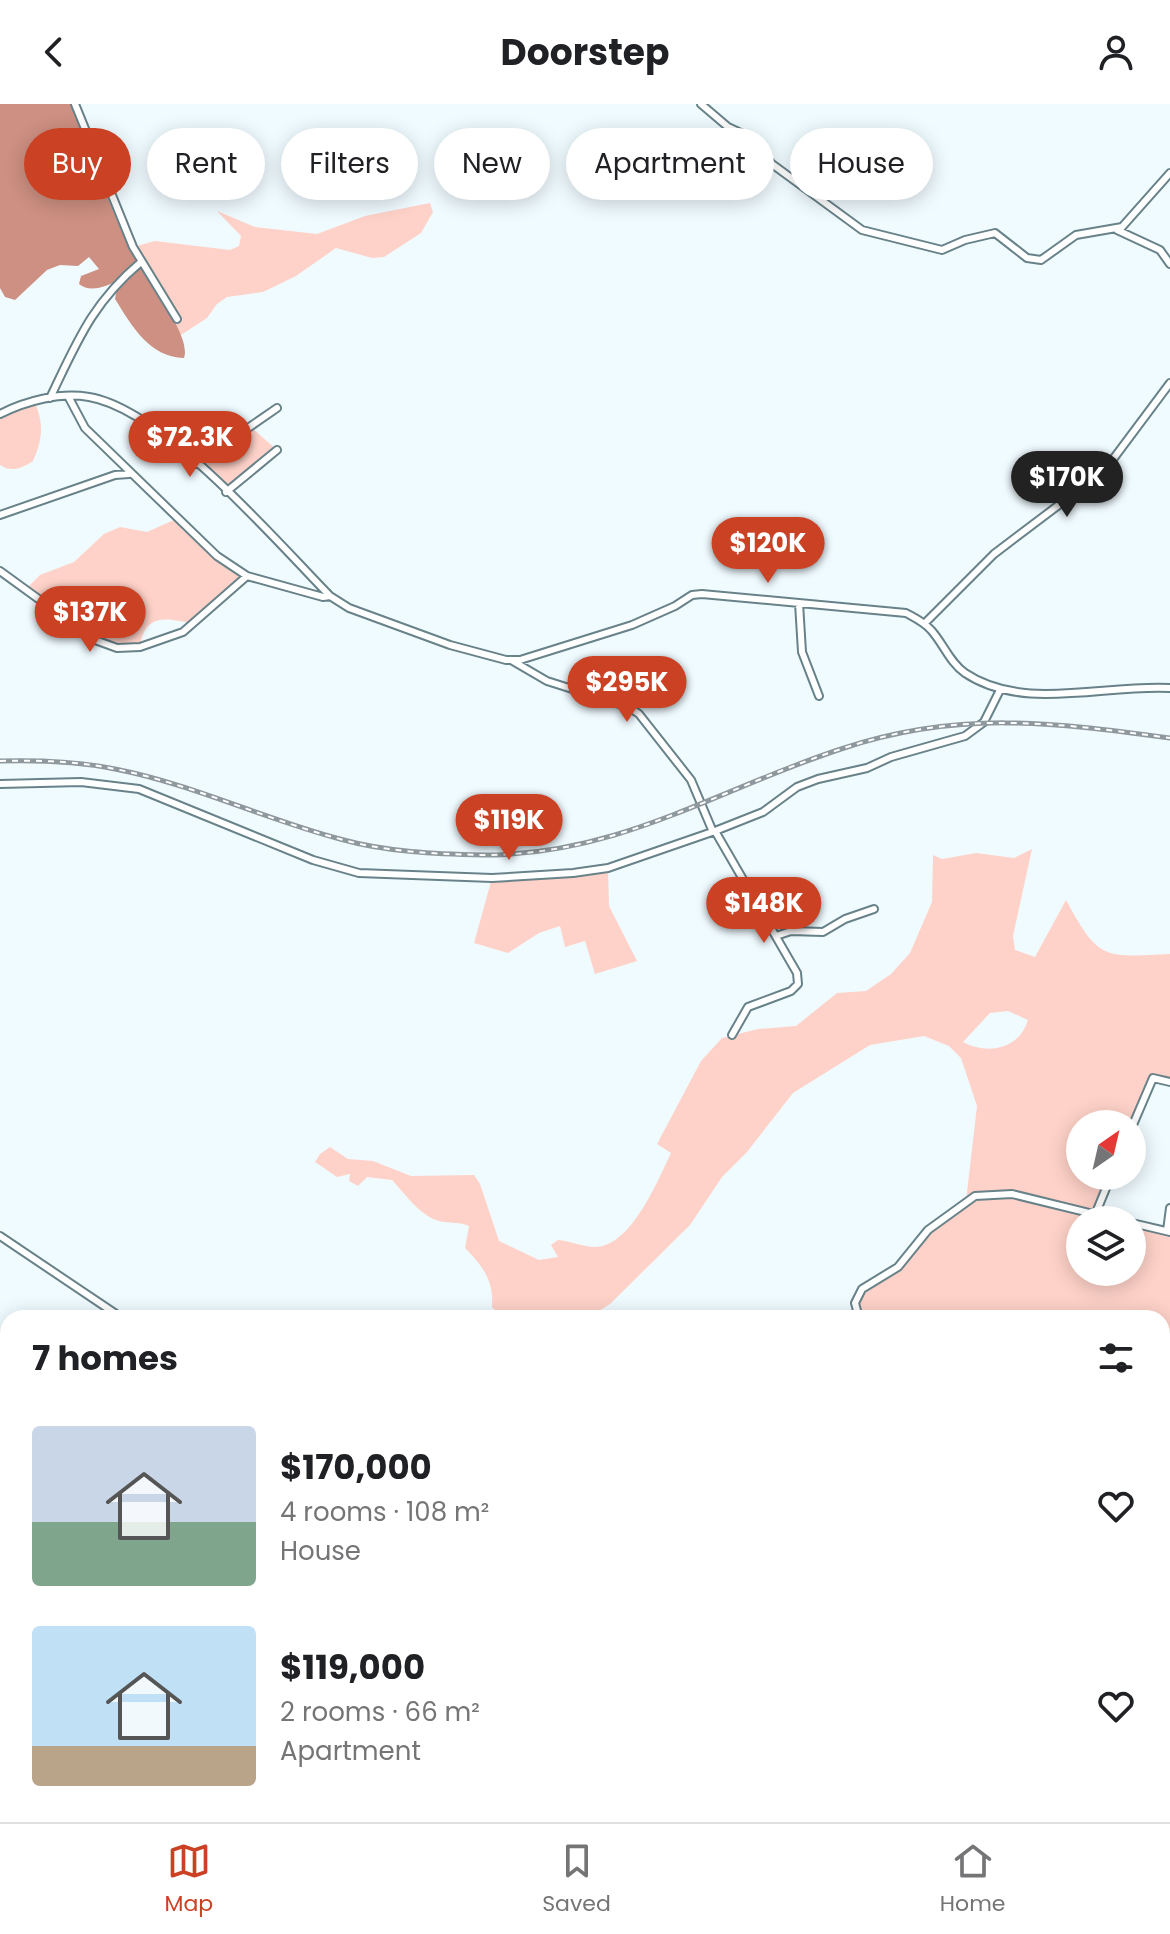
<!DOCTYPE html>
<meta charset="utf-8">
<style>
body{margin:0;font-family:Poppins,sans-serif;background:#f6f6f6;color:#202124;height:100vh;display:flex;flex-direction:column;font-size:30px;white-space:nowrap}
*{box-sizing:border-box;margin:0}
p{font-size:26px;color:#757577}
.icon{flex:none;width:44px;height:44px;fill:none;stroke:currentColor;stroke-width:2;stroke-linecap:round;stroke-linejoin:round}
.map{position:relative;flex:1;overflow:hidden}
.details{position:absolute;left:0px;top:1206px;width:1170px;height:512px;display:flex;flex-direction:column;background:#fff;border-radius:24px 24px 0 0;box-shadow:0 4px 20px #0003}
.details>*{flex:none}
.guide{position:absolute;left:24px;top:24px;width:1122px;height:72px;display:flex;gap:16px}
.needle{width:52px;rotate:34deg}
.fabs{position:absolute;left:1066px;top:1006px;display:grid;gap:16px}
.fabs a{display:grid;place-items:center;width:80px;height:80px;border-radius:50%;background:#fff;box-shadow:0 4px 20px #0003;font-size:40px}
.price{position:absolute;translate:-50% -68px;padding:0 18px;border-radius:28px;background:#cb4124;color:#fff;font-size:26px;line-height:52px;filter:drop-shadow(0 2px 4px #0008)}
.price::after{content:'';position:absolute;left:50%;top:48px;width:24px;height:18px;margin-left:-12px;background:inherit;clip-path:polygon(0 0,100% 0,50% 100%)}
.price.selected{background:#222;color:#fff}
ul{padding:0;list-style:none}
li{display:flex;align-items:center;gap:24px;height:200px;padding:0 32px}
li span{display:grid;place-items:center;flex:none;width:224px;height:160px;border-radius:8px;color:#555}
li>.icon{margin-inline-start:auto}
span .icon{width:96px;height:96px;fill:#fffc;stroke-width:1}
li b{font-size:34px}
h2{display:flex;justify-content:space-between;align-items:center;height:96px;padding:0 32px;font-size:34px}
.tag{padding:0 28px;border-radius:36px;background:#fff;box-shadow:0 4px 20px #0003;font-size:28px;line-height:72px}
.tag.selected{background:#cb4124;color:#fff}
header{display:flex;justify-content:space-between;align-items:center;height:104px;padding:0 32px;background:#fff;font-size:36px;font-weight:700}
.menu{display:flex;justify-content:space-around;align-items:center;height:112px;border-top:2px solid #e0e0e0;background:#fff;font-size:22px;color:#757577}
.menu a{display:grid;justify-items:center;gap:4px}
.menu .selected{color:#cb4124}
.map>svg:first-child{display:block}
.green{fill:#fed2c8;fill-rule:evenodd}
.water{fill:#cd9082}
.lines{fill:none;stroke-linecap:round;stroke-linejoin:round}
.stream{stroke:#cd9082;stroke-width:2}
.river{stroke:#cd9082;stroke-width:14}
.street-casing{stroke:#688289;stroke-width:10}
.street{stroke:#fff;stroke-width:6}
.rail-casing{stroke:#8f999d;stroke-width:5}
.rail{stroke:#fff;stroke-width:2;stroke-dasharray:6;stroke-linecap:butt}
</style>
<header><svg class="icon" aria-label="back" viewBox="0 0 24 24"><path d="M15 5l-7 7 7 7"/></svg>Doorstep<svg class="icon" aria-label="person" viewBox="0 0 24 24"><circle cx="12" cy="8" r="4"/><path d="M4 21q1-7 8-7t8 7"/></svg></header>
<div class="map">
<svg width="1170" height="1718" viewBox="0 0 1170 1718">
<rect width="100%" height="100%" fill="#f0fbff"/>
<path class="green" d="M430 99 433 108 421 129 384 153 372 154 336 144 296 172 263 188 227 193 217 200 207 214 181 231 133 143 155 137 230 146 239 142 241 132 217 107 255 123 317 130 365 112Z
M34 297C44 318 43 335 33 357 22 364 12 369 0 361V310Z
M251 323 277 346 226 388 196 360Z
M176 415 247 472 196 520C168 515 145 507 140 543L131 544 95 536C112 520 102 505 88 491L80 490 59 509 26 485 40 471 74 458 104 430 120 423 147 428Z
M1032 745 1013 832 1015 846 1035 853 1066 796C1099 857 1103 853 1170 850V978L1153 974 1132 1020H1080V1072H1111L1095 1110 1118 1116H1080V1168H1132V1119L1167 1127 1170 1104V1718H971L979 1710H1162V1214H883L877 1211 859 1214 855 1193 888 1170 928 1126 966 1097 977 1002 961 954 949 942 924 932 870 941 793 989 747 1048 722 1073 690 1121 610 1200 588 1214H503L492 1203C494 1177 483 1162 465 1144L469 1122C458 1117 447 1120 436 1116 419 1110 404 1089 392 1076L367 1073 358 1082 349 1077 350 1070 337 1073 315 1058 320 1050 330 1043 348 1055 373 1057 411 1072 474 1071 480 1080 499 1137 539 1156 558 1153 551 1141 558 1136C570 1137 584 1143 595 1143 631 1143 658 1076 671 1049L657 1040 701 957 722 934 758 925 796 922 837 889 866 887 891 870 910 849 932 798 933 751 942 755 976 749 1014 754ZM1008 907 1028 916C1019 946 987 951 963 938L990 909Z
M608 764 609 802 637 857 595 870 585 837 565 843 560 822 539 829 508 849 474 839 492 774Z
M513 1710H601L594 1718H508Z"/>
<path class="water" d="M0 0H73C95 58 113 119 146 172 157 190 191 234 184 254 149 253 132 222 115 195L118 177C108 181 91 190 79 180L81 172 99 165 89 153 78 162 60 161 47 166 15 196 5 193 0 184Z"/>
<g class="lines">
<path class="stream" d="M1162 1371 1170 1370
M698 1718C714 1713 731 1718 746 1710"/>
<path class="river" d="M1162 1599 1170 1592
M1019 1718 1029 1710"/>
<defs>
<path id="street" d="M75 0 133 143 177 215
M701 0 728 23 743 30 772 60 862 126 942 146 965 136 995 129 1027 154 1041 156 1076 131 1122 123 1170 69
M1117 126 1160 146 1170 160
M68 292 85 324 217 452 247 472 323 493 330 492
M50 294C77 238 92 199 141 158
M0 310C26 297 59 288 89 293 163 305 276 437 330 492L349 504 450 541 506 556H520L632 521 675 502 692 491 702 490 906 509C915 514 924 518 931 526 943 539 950 559 965 569 1023 608 1104 580 1170 584
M196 360 277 304
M226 388 277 346
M0 411 115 371 129 370
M0 467 95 536 117 544 140 543 183 528 247 472
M799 499 802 548 819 592
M925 519 994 450 1105 366 1170 279
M511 556 547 577 629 603 639 610 691 676 713 728
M0 680 81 678 139 685 313 756 359 769 492 774 573 769 608 764 715 727 763 708 797 683 818 675 867 664 891 653 965 632 984 618 1000 586
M715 727 797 869 798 880 791 887 748 903 732 931
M776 832 791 827 823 828 845 815 874 805
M1132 1023 1153 974 1170 978
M1095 1111 1111 1072
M1132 1119 1170 1128
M1167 1127 1170 1104
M0 1132 122 1214
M859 1214 855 1199 862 1185 898 1163 928 1126 975 1092 1012 1090 1118 1116
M1162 1542 1170 1535
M869 1710 881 1718
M361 1718 381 1710
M855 1718 860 1710
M971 1718 978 1710"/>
</defs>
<use href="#street" class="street-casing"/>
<use href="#street" class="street"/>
<defs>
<path id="rail" d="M0 657C39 656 76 657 115 665 192 680 264 715 340 735 386 748 436 750 484 751 620 751 718 685 841 645 958 606 1051 618 1170 634"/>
</defs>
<use href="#rail" class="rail-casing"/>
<use href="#rail" class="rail"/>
</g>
</svg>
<div class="fabs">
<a><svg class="needle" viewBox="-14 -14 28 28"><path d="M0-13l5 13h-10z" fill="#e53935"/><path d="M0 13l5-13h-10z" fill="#757577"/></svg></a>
<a><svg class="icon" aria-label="layers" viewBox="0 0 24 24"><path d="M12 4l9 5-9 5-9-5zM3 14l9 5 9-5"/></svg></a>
</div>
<b class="price" style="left:190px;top:375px">$72.3K</b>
<b class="price selected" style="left:1067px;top:415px">$170K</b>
<b class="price" style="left:768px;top:481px">$120K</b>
<b class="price" style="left:90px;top:550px">$137K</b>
<b class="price" style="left:627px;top:620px">$295K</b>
<b class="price" style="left:509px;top:758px">$119K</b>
<b class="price" style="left:764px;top:841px">$148K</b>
<div class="guide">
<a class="tag selected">Buy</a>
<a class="tag">Rent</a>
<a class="tag">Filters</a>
<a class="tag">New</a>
<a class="tag">Apartment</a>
<a class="tag">House</a>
</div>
<section class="details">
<h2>7 homes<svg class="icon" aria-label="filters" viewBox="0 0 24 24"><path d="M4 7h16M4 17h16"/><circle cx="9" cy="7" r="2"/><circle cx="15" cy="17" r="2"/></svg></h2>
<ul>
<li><span style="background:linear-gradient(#c9d6e8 60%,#7fa58c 0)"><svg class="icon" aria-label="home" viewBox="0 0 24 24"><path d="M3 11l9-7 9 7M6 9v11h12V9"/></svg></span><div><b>$170,000</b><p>4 rooms · 108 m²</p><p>House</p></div><svg class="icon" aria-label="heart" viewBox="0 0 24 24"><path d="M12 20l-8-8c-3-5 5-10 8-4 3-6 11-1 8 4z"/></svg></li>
<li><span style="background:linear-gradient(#bfe0f5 75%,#b9a48a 0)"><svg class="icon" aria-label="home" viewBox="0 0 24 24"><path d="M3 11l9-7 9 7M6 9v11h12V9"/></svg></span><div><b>$119,000</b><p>2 rooms · 66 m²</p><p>Apartment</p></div><svg class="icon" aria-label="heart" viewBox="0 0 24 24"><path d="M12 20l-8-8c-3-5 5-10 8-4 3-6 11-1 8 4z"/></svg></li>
</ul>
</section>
</div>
<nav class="menu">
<a class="selected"><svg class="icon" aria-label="map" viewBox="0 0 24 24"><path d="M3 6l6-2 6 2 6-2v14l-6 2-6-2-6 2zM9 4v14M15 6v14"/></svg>Map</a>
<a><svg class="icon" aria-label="saved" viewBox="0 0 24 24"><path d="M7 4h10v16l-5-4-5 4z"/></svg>Saved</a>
<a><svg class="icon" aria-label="home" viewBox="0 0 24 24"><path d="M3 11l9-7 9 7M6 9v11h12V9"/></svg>Home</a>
</nav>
